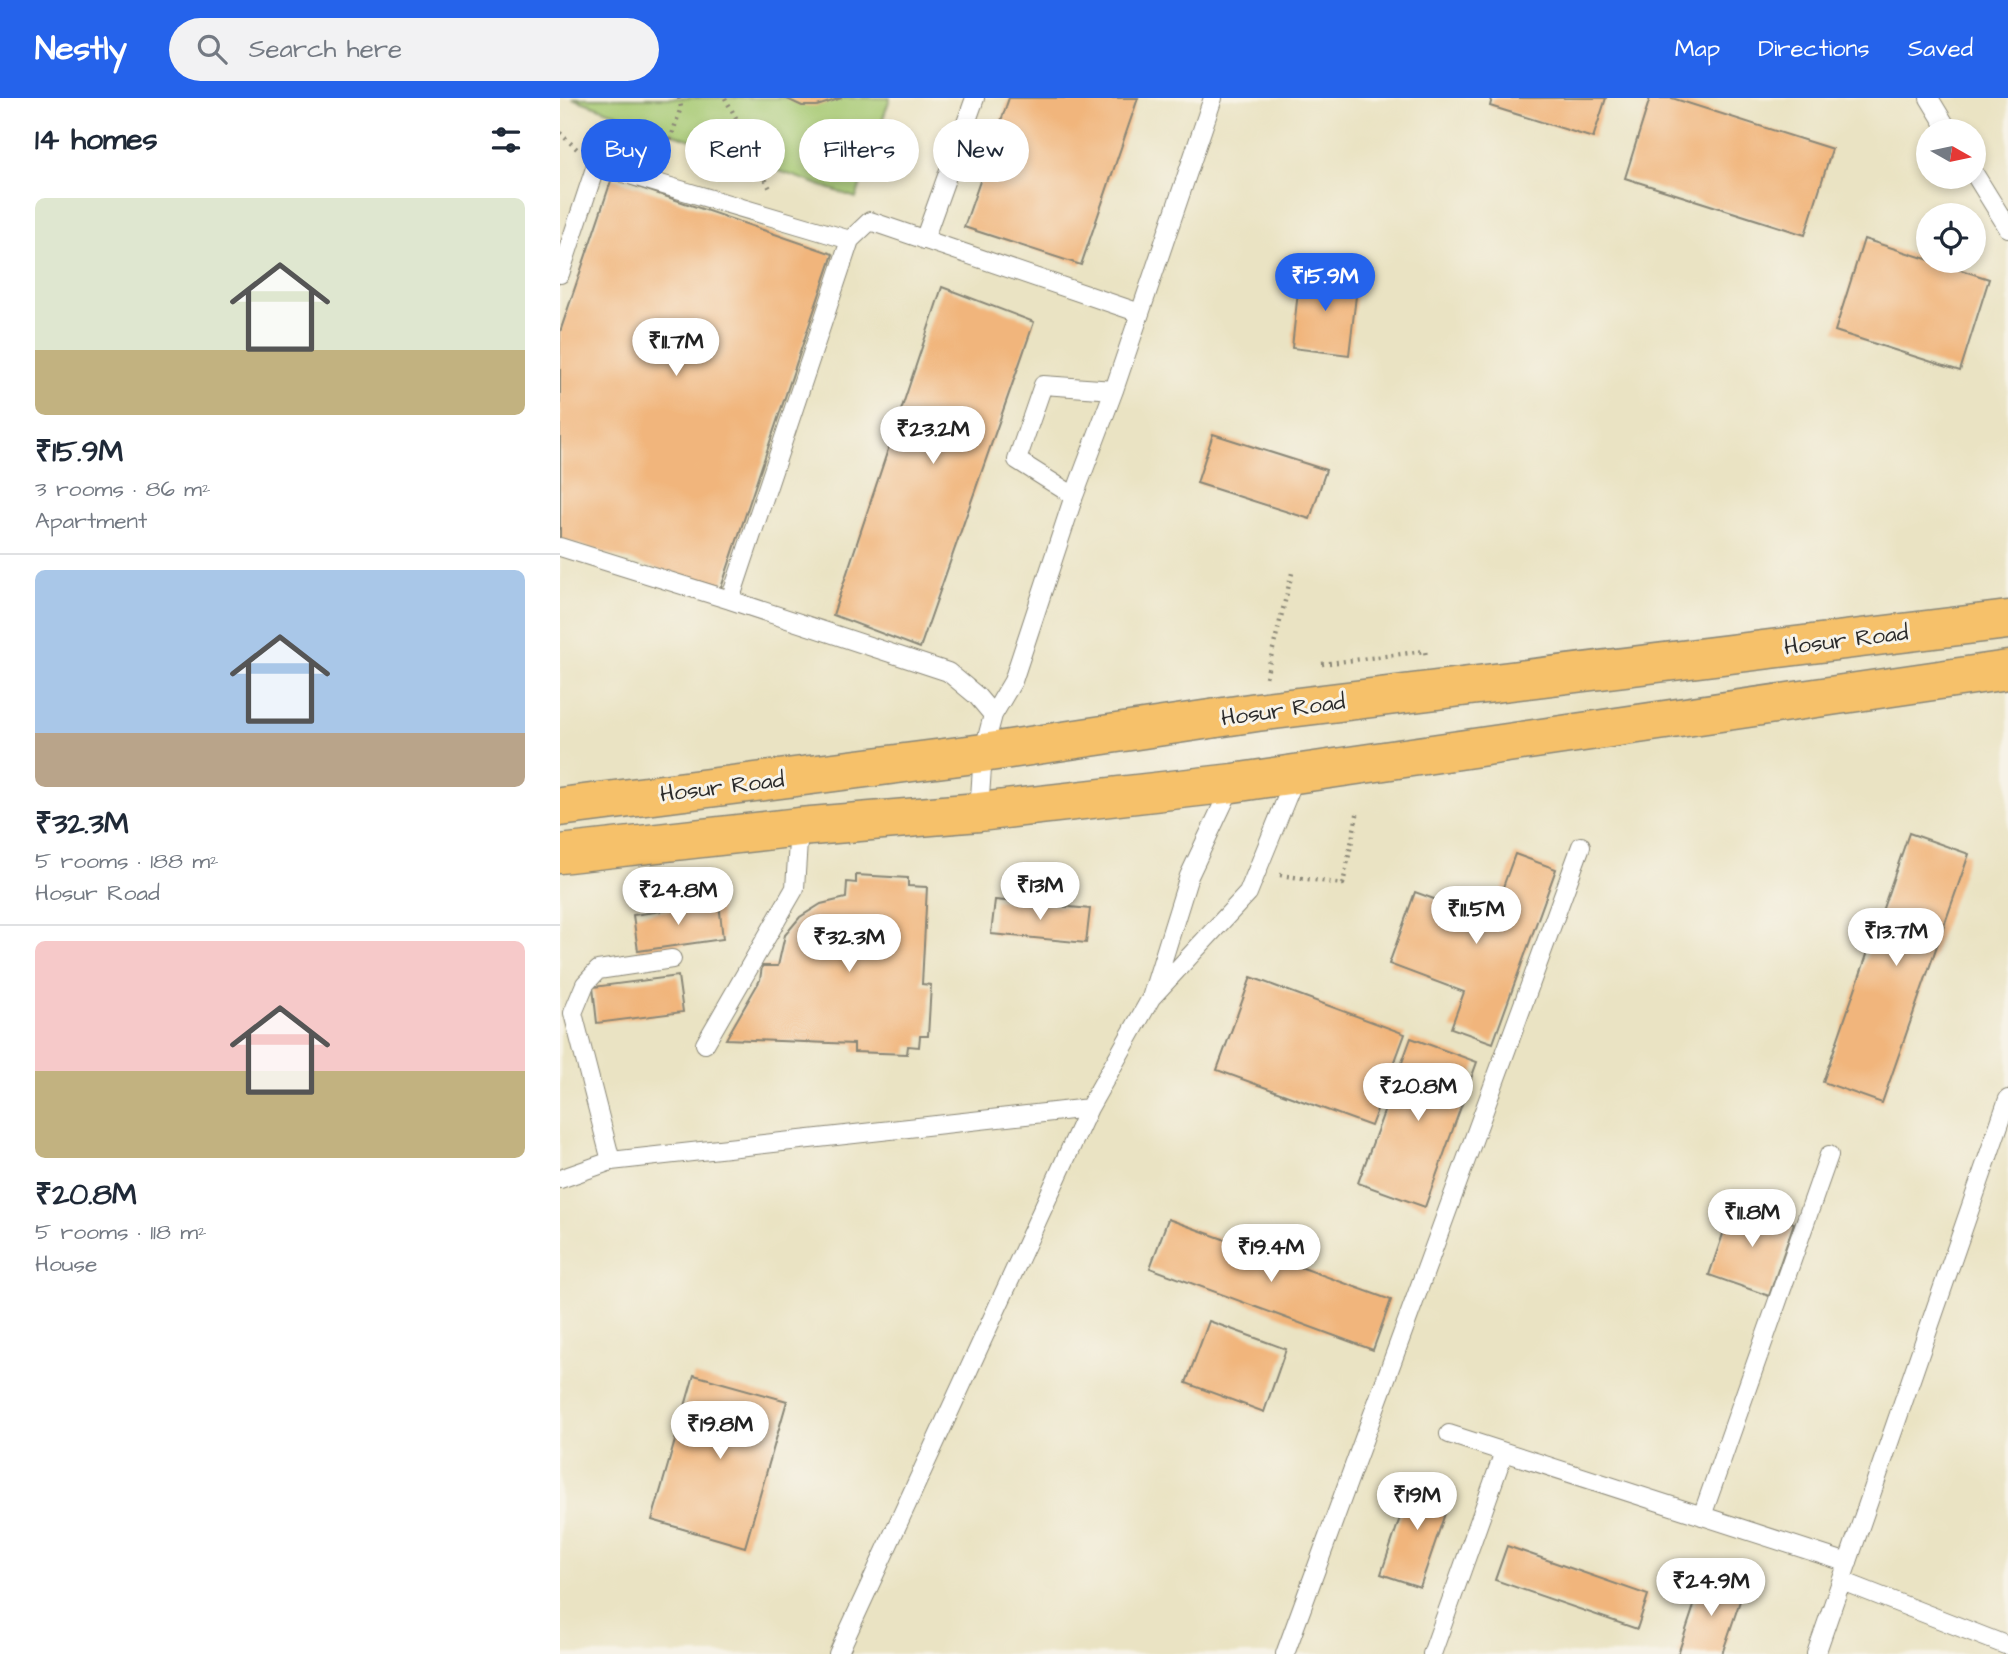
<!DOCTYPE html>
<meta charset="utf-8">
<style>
body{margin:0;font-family:"Architects Daughter",sans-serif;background:#f2f2f3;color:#1f2937;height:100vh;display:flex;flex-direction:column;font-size:26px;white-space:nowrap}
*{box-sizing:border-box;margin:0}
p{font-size:23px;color:#747a83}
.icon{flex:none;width:38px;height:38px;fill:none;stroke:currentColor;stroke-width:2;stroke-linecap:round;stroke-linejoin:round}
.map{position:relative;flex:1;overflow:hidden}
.sheet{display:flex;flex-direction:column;background:#fff;width:560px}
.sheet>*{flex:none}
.hud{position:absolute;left:21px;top:21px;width:665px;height:63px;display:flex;gap:14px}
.needle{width:46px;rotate:99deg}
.fabs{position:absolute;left:1356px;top:21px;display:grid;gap:14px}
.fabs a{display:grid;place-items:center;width:70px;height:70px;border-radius:50%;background:#fff;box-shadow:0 4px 10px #0003;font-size:35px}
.price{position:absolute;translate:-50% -60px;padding:0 16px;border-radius:24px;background:#fff;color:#222;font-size:23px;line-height:46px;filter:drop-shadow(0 2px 4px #0008)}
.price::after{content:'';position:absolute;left:50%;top:42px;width:21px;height:16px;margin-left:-10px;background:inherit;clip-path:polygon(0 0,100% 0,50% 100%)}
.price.current{background:#2563eb;color:#fff}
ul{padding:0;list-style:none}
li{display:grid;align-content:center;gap:14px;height:371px;padding:0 35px}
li+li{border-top:2px solid #e0e1e3}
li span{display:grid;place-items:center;height:217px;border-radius:10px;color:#555}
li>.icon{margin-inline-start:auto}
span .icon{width:126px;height:126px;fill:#fffc;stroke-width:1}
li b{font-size:30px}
h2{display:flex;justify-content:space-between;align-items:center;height:84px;padding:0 35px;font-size:30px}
.pill{padding:0 24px;border-radius:32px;background:#fff;box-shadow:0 4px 10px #0003;font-size:24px;line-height:63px}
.pill.current{background:#2563eb;color:#fff}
header{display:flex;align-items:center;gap:42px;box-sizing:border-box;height:98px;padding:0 35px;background:#2563eb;color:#fff}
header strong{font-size:33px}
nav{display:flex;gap:38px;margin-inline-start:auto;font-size:24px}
.search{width:490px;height:63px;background:#f2f2f3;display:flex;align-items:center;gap:18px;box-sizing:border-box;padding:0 24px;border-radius:38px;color:#747a83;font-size:26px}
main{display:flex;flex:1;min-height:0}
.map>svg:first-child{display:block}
.green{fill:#a6c972;stroke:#687a4e;stroke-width:2}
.building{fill:#f1b57c}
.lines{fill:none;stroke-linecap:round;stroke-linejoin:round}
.lane-casing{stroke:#8a8777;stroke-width:20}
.primary-casing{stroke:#8a8777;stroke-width:41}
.path{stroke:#8a8777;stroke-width:4.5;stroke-dasharray:2 5;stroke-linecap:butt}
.lane{stroke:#fff;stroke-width:18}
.primary{stroke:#f6c16b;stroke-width:38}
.labels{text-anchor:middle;stroke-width:6;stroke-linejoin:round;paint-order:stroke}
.street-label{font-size:23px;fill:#2b2b2b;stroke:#f7f3e8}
</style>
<header>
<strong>Nestly</strong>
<div class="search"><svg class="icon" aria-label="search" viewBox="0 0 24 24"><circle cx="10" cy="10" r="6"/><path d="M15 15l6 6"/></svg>Search here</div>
<nav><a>Map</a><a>Directions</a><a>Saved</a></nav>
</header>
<main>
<section class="sheet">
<h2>14 homes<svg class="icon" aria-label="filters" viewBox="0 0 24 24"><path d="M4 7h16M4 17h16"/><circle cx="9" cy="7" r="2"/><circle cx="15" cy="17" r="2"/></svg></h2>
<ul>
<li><span style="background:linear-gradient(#dfe7d0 70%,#c2b280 0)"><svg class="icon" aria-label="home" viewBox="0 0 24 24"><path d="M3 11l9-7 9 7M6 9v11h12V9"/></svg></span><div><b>₹15.9M</b><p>3 rooms · 86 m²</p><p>Apartment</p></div></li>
<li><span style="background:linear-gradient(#a9c7e8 75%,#b9a48a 0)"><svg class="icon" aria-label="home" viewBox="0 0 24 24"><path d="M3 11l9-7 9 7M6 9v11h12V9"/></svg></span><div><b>₹32.3M</b><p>5 rooms · 188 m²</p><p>Hosur Road</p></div></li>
<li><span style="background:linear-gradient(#f6c9c9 60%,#c2b280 0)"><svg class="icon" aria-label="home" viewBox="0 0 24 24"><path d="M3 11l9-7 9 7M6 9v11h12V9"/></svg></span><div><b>₹20.8M</b><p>5 rooms · 118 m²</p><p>House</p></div></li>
</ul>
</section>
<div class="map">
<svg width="1448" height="1556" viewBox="0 0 1448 1556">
<rect width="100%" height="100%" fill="#f7f3e8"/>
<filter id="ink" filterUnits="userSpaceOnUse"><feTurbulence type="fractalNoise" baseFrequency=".0143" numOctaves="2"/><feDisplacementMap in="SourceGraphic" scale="14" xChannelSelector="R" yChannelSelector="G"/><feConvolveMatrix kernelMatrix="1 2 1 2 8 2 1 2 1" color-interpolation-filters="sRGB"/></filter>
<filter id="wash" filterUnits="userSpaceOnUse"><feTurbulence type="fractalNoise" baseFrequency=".00686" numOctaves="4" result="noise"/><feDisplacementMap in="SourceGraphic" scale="28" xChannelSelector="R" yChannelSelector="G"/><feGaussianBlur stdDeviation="1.57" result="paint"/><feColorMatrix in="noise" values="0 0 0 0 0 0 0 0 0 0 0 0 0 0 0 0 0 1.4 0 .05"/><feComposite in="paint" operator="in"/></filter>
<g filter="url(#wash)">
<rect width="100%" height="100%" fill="#eae3c3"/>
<path class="green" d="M12 0H330L296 100Z"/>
<g id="blocks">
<path class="building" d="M225 0H282L257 8H242Z
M449 0H578L521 167 404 129Z
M932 0H1046L1033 40 930 8Z
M1090 0H1112L1272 51 1245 137 1065 80Z
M52 80 273 156 161 490 0 441V234Z
M1304 141 1429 181 1400 273 1275 233Z
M740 174 798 181 789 257 732 250Z
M382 189 474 224 360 550 273 517Z
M653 336 766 372 750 421 637 385Z
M1349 735 1409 756 1322 1005 1263 984Z
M955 756 996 771 933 945 891 930 904 894 829 866 855 794 931 822Z
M296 777 348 780V788L367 789 362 886 371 887 368 938H360L359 949 348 948 347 956 294 954V946L166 941 200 882 202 868H218L225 837 240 819 261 806 286 800 287 784 296 785Z
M435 802 530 811 526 845 431 836Z
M159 805 163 841 78 853 73 817Z
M118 878 123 914 37 925 33 889Z
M691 879 845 936 811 1028 657 972Z
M851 940 917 964 865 1109 798 1085Z
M1174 1104 1234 1125 1209 1198 1149 1177Z
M608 1121 831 1202 813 1252 590 1170Z
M649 1223 726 1251 704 1314 626 1285Z
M134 1277 227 1303 185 1449 92 1422Z
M854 1378 893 1392 860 1489 821 1476Z
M947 1448 1088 1497 1077 1531 935 1482Z
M1144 1478 1184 1491 1162 1556H1118Z"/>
</g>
</g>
<g filter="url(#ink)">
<use href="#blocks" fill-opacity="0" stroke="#8a8777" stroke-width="2"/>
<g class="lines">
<defs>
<path id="lane" d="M1369 0 1389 33
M1414 75 1448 130
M364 142 415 0
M0 176 36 67 290 142
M514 398 457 362 483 287 554 292
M0 449 170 502 290 142 310 123 580 215
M170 502 388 574 417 598 433 617 423 655 419 714
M433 617 453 583 514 398 554 292 653 0
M672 687 629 778 591 900 688 795 736 677
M145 946 235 790 239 729
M51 1063 13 915 25 886 38 872 112 861
M0 1081 51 1063 529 1010
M889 1336 1288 1465
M1142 1418 1269 1057
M1282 1483 1448 1548
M278 1556 529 1010 591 900
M725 1556 1021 748
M872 1556 944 1354
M1256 1556 1448 1001"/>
<path id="primary" d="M0 709 423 655 697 614 1448 522
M0 756 239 729 419 714 673 685 1448 572"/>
</defs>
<use href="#lane" class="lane-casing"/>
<use href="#primary" class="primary-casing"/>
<path class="path" d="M165 0 180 27 211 93
M0 35 20 54
M104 62 121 9 119 0
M762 566 865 553 866 560
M706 579 732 475
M720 777 783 786 798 712"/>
<use href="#lane" class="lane"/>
<use href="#primary" class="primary"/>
</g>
</g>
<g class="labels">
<g class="street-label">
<text transform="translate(1286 541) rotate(-7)" y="8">Hosur Road</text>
<text transform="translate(723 611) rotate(-8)" y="8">Hosur Road</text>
<text transform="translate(162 688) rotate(-7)" y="8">Hosur Road</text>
</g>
</g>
</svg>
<div class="fabs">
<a><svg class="needle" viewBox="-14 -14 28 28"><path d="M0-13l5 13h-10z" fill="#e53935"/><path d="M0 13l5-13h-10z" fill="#747a83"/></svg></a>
<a><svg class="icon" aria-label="locate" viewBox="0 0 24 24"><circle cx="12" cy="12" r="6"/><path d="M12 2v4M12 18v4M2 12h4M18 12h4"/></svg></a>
</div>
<b class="price current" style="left:765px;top:215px">₹15.9M</b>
<b class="price" style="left:116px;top:280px">₹11.7M</b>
<b class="price" style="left:373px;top:368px">₹23.2M</b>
<b class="price" style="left:480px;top:824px">₹13M</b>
<b class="price" style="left:118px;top:829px">₹24.8M</b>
<b class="price" style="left:916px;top:848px">₹11.5M</b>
<b class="price" style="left:1336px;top:870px">₹13.7M</b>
<b class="price" style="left:289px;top:876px">₹32.3M</b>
<b class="price" style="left:858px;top:1025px">₹20.8M</b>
<b class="price" style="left:1192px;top:1151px">₹11.8M</b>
<b class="price" style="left:711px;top:1186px">₹19.4M</b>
<b class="price" style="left:160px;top:1363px">₹19.8M</b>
<b class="price" style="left:857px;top:1434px">₹19M</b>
<b class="price" style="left:1151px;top:1520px">₹24.9M</b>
<div class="hud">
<a class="pill current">Buy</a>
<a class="pill">Rent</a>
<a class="pill">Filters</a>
<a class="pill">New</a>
</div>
</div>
</main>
